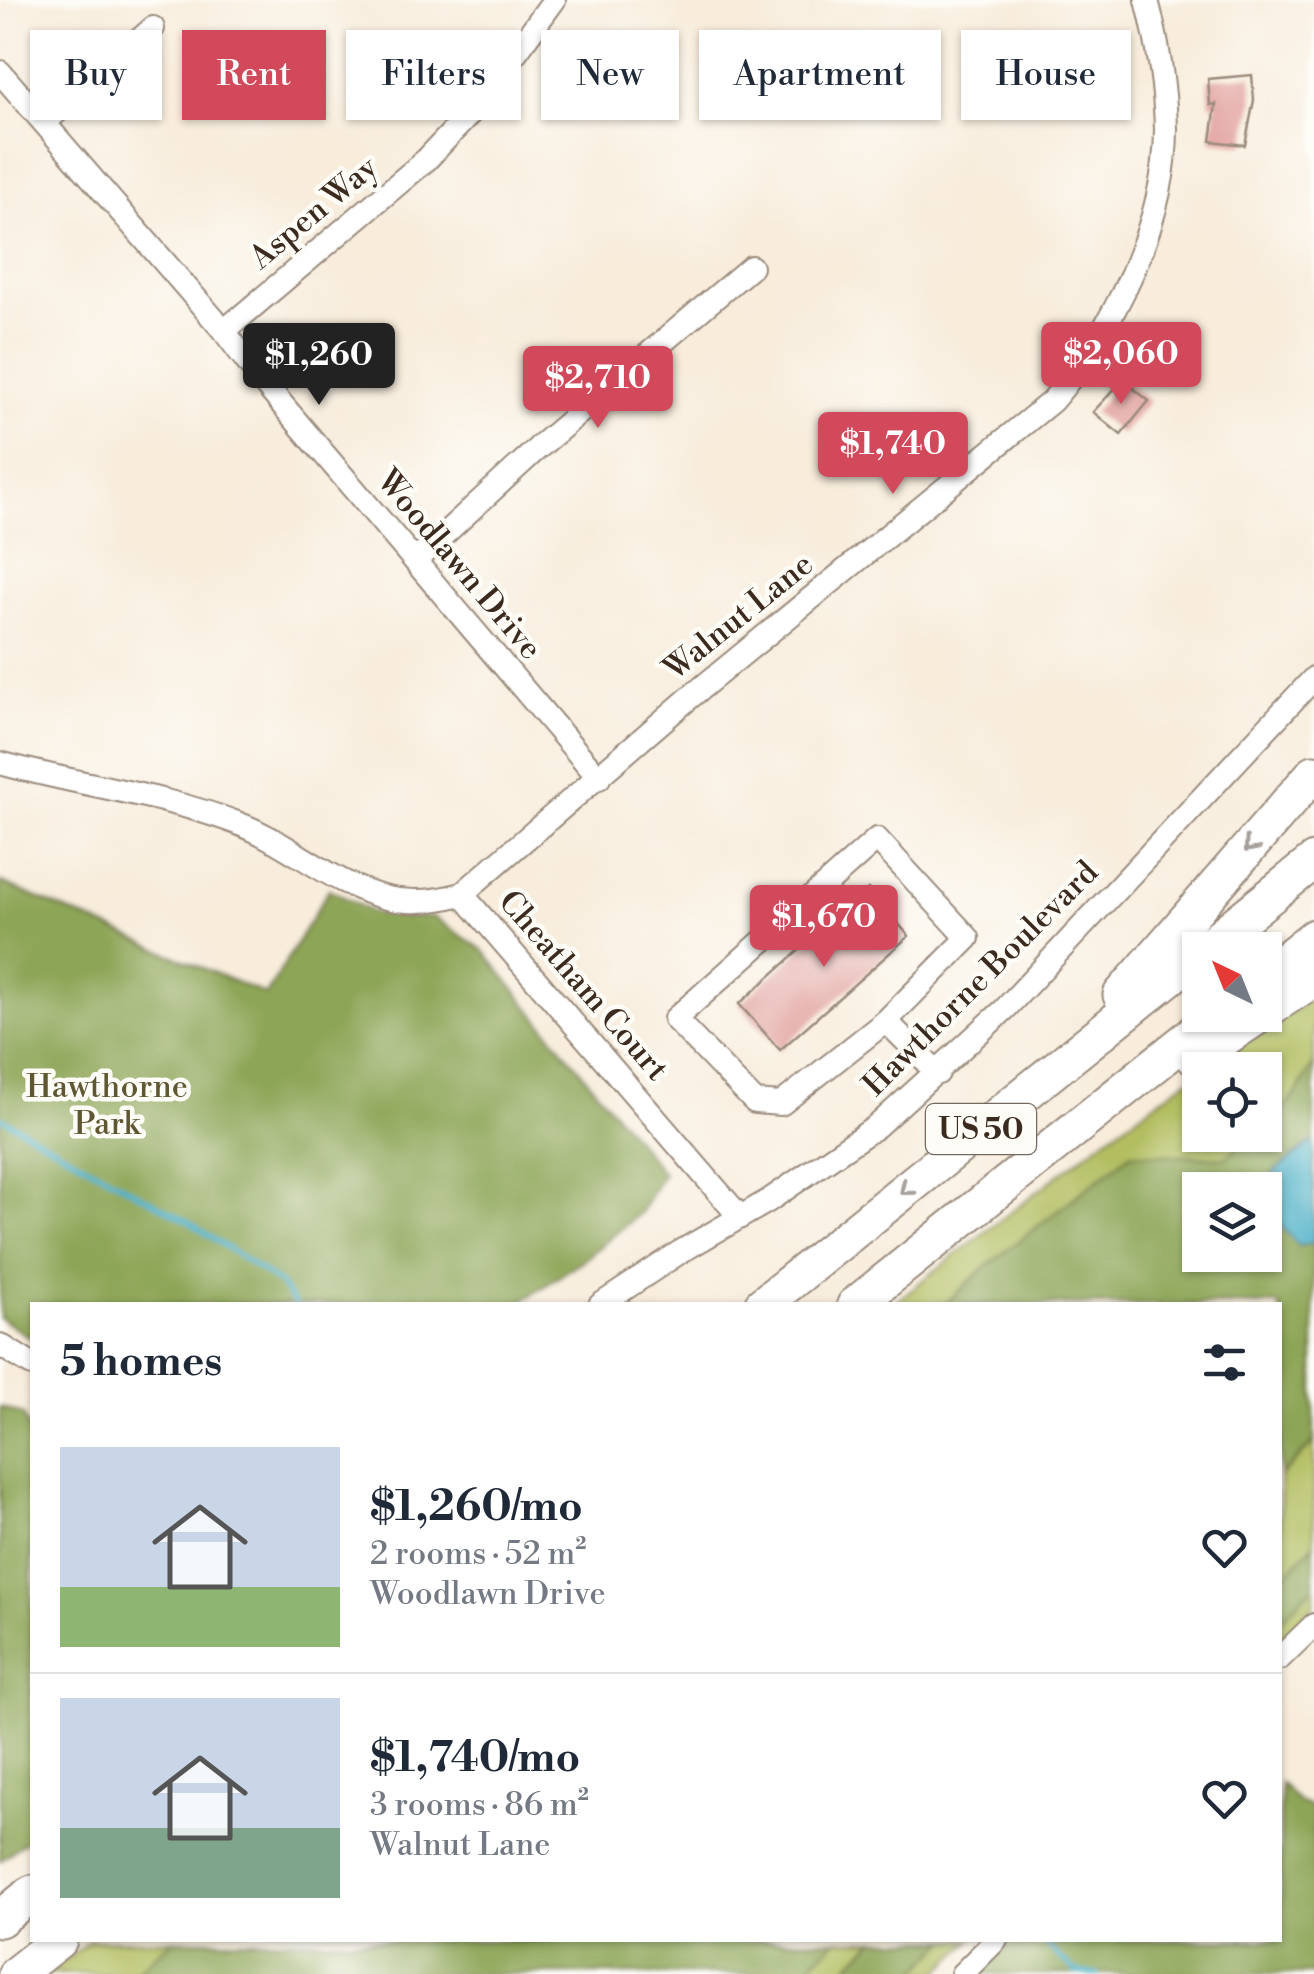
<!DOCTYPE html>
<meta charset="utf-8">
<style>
body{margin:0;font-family:"Libre Bodoni",serif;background:#f2f2f3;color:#1f2937;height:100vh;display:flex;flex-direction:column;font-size:38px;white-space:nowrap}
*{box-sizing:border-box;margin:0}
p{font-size:32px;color:#747a83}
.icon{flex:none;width:55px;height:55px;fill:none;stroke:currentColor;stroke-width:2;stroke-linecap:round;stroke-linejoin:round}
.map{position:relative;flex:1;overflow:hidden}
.drawer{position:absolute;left:30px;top:1302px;width:1252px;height:640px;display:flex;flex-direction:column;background:#fff;border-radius:0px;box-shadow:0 2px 8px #0004}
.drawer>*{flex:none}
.banner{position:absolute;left:30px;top:30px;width:1255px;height:90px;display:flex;gap:20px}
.needle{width:65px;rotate:317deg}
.tools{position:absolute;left:1182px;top:932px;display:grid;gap:20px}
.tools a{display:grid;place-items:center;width:100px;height:100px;border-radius:0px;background:#fff;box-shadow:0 2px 8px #0004;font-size:50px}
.price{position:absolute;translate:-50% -85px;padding:0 22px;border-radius:10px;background:#d1495b;color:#fff;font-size:32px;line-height:65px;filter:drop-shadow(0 2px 5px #0008)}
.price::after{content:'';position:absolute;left:50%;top:60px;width:30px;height:22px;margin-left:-15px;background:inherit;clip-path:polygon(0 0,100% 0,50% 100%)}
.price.on{background:#222;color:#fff}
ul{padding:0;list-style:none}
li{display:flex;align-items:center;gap:30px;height:250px;padding:0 30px}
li+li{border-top:2px solid #e0e1e3}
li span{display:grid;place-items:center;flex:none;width:280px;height:200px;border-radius:0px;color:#555}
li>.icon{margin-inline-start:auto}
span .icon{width:120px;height:120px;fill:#fffc;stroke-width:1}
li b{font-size:42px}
h2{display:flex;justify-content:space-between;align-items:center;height:120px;padding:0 30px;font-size:42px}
.pill{padding:0 35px;border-radius:0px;background:#fff;box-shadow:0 2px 8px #0004;font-size:35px;line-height:90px}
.pill.on{background:#d1495b;color:#fff}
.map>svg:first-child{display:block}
.green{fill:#b2be60;stroke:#76743f;stroke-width:2.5}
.forest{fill:#8da556;stroke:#64683a;stroke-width:2.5}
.water{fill:#48afc7;stroke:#426c72;stroke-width:2.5}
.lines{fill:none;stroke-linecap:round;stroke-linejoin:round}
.stream{stroke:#48afc7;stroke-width:5}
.building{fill:#dd918f}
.minor-casing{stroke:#9a8b7c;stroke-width:26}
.highway-casing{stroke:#9a8b7c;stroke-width:39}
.minor{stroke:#fff;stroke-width:22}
.highway{stroke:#fff;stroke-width:35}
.oneway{stroke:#a79f9a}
.labels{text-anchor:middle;stroke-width:9;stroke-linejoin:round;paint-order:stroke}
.shield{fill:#fdfcf7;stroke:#75695f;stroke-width:2.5}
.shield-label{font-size:30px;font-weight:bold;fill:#3b2a1e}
.street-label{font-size:32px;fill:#3b2a1e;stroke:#fdfcf7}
.park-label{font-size:32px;fill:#5f5632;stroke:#fdfcf7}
</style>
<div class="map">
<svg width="1314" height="1974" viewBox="0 0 1314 1974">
<rect width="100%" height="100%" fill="#fdfcf7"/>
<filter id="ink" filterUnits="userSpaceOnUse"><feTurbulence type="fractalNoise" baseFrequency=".01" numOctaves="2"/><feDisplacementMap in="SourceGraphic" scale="20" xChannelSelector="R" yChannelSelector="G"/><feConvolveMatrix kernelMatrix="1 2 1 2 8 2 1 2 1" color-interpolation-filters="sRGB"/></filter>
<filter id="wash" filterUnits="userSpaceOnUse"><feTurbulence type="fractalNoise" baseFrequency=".0048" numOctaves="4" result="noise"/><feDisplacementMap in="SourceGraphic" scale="40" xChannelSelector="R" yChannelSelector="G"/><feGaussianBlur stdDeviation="2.25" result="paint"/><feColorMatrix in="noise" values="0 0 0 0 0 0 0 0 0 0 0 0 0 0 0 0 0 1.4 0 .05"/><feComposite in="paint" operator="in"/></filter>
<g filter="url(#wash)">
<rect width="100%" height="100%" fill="#f8ecdb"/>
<path class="green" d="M1314 997V1063L1293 1099 1265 1124V1070H1202Z
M1200 1071V1135H1252L1227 1158 1131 1153 987 1266 944 1305H891L1106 1138Z
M1314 1442V1544L1280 1581V1477Z
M1314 1586V1606L1280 1641V1621Z
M90 1940H173L134 1974H48Z
M836 1940H874L840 1974H802Z
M947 1940H972L936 1974H914Z"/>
<path class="forest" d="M0 882 266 995 329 889 374 913 406 917H433L483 950 663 1173 640 1213 585 1259 516 1305H32V1339L0 1318Z
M1314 1063V1141L1276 1170 1265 1190H1200V1255H1265V1200L1270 1214 1299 1245 1314 1243V1442L1280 1476V1305H944L987 1266 1132 1153 1226 1158 1252 1135H1265V1124L1293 1099Z
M0 1407 23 1415 32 1436V1836L0 1861Z
M1314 1544V1586L1280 1621V1581Z
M1280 1783 1300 1803 1314 1808V1974H979L1013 1940H1280Z
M173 1940H836L802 1974H134Z
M874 1940H947L914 1974H840Z"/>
<path class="water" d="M1314 1141V1243L1299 1246 1270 1214 1265 1190 1276 1170Z"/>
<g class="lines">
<path class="stream" d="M0 1117 189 1222 280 1284 295 1305
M1041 1940 1076 1972 1098 1974"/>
</g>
<g id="blocks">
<path class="building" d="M1252 75 1254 100 1245 145 1211 141 1216 104 1210 105 1208 79Z
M1123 380 1149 401 1121 435 1093 412Z
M868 889 909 936 780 1050 739 1004Z"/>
</g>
</g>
<g filter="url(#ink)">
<use href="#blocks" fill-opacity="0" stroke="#9a8b7c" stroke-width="2.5"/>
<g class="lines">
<defs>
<path id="minor" d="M0 72 224 331 258 376 599 778
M44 123 153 28
M224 331 426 160 476 107 554 0
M415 561 539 447 751 267
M0 763C78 785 161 794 237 823 289 842 332 885 387 898 412 904 437 901 462 894L740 1217
M462 894 688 699 1052 401C1112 332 1166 223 1166 129 1165 85 1158 43 1147 0
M886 1021 781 1104 755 1102 675 1019 877 839 968 938 886 1021 938 1073
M600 1305 680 1252 768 1201 877 1126 1005 1009 1314 678
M0 1345 32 1365
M1280 1658 1314 1625
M962 1974 996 1940"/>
<path id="highway" d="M1203 950 1314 861
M1265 976 1314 937
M1121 995 1314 773
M1265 1011 1314 979
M1195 1058 1260 1015
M762 1305 1200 953
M855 1305 1217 1015
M0 1919 32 1893
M16 1974 59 1940"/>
</defs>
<use href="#minor" class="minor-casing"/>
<use href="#highway" class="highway-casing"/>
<use href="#minor" class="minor"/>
<use href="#highway" class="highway"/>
</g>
<defs><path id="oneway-chevron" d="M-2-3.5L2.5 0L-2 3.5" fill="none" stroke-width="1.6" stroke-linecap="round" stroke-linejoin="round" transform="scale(2.5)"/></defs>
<g class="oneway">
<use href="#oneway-chevron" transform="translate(1250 846) rotate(131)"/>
<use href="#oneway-chevron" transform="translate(906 1189) rotate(141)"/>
</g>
</g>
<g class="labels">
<rect class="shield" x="926" y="1104" width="110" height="50" rx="8"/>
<g class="shield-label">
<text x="981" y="1139">US 50</text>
</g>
<g class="street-label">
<text transform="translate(313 212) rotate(-40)" y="11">Aspen Way</text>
<text transform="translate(460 564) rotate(50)" y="11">Woodlawn Drive</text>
<text transform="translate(738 616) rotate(-39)" y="11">Walnut Lane</text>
<text transform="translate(980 978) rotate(-45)" y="11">Hawthorne Boulevard</text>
<text transform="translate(584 985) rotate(49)" y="11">Cheatham Court</text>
</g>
<g class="park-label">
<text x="107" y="1097">Hawthorne<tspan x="107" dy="37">Park</tspan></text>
</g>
</g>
</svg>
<div class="tools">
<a><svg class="needle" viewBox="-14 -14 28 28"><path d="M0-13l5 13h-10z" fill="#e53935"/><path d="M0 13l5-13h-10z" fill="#747a83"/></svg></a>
<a><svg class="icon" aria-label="locate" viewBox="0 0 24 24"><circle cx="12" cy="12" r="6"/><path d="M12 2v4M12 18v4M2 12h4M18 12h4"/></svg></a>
<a><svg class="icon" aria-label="layers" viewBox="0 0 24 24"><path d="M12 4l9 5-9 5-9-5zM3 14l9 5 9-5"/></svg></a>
</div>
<b class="price" style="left:1121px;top:407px">$2,060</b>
<b class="price on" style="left:319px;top:408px">$1,260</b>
<b class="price" style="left:598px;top:431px">$2,710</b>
<b class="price" style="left:893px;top:497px">$1,740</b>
<b class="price" style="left:824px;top:970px">$1,670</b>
<div class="banner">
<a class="pill">Buy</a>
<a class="pill on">Rent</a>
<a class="pill">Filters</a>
<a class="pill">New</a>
<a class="pill">Apartment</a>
<a class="pill">House</a>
</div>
<section class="drawer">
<h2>5 homes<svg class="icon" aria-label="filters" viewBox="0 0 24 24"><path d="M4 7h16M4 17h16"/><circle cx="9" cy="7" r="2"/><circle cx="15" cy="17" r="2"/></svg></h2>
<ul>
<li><span style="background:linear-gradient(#c9d6e8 70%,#8fb573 0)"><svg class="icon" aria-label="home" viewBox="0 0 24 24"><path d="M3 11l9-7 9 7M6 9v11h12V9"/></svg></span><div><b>$1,260/mo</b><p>2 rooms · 52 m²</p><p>Woodlawn Drive</p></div><svg class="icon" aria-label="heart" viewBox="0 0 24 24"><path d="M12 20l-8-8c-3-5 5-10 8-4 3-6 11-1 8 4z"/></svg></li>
<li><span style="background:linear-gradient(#c9d6e8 65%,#7fa58c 0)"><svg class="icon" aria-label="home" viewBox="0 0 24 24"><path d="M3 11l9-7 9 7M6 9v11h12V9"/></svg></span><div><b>$1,740/mo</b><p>3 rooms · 86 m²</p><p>Walnut Lane</p></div><svg class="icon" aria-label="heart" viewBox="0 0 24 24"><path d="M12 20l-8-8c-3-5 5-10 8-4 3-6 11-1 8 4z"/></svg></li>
</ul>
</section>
</div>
